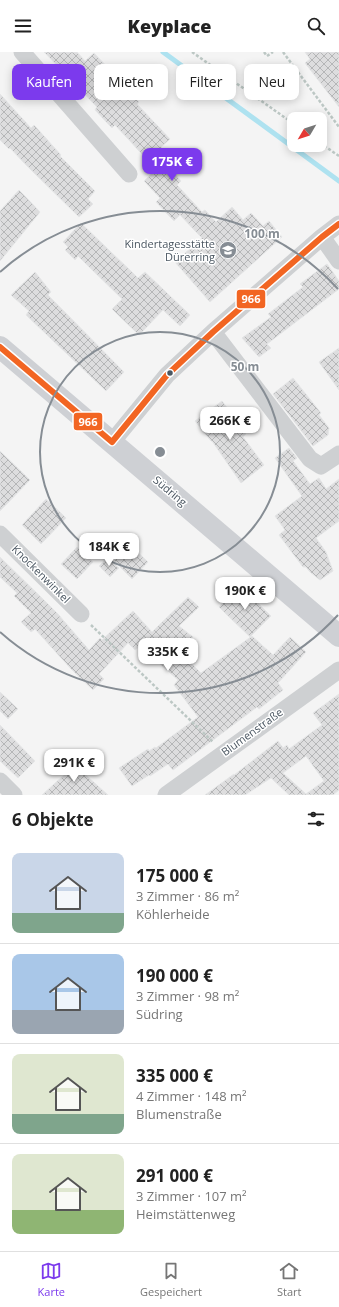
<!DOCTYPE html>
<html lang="de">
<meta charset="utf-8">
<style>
body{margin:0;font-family:"Open Sans",sans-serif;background:#f2f2f2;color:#222;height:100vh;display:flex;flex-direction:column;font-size:15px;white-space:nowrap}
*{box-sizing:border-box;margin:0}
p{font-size:13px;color:#767676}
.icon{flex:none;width:22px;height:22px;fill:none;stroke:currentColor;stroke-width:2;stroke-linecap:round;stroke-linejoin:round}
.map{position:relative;height:743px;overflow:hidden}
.sheet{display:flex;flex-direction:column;background:#fff;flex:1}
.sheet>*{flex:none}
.guide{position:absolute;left:12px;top:12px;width:315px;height:36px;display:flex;gap:8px}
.needle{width:26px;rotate:231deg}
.fabs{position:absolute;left:287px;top:60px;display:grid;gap:8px}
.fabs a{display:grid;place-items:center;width:40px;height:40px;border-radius:8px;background:#fff;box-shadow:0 2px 10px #0003;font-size:20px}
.price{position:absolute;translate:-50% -34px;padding:0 9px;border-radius:8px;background:#fff;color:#222;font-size:13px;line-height:26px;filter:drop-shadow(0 1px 2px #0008)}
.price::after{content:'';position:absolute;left:50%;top:24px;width:12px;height:9px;margin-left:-6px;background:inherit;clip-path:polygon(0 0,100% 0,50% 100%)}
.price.active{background:#7c3aed;color:#fff}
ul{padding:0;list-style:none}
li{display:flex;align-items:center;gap:12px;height:100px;padding:0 12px}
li+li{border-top:1px solid #e0e0e0}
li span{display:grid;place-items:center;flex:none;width:112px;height:80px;border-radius:8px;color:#555}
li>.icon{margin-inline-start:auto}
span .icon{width:48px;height:48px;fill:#fffc;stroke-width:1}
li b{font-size:17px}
h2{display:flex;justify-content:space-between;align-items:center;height:48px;padding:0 12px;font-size:17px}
.chip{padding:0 14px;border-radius:8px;background:#fff;box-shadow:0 2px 10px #0003;font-size:14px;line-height:36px}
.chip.active{background:#7c3aed;color:#fff}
header{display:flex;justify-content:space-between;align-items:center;height:52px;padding:0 12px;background:#fff;font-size:18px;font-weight:800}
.tabs{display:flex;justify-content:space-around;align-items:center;height:56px;border-top:1px solid #e0e0e0;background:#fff;font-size:11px;color:#767676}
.tabs a{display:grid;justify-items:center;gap:2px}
.tabs .active{color:#7c3aed}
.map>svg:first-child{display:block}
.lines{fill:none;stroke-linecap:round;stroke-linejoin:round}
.stream{stroke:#aee2f0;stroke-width:5}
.building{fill:url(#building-cross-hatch);stroke:#e5e6e7;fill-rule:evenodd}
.path{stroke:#bcc7c4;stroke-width:2.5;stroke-dasharray:3 2;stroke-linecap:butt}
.street{stroke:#ced0d2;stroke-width:17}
.secondary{stroke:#ced0d4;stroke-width:22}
.bus-1-casing{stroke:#fff;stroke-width:9}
.bus-1{stroke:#f26522;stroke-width:6}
.ring{fill:none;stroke:#868d94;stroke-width:2}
.bus-dot{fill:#4a5661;stroke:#fff;stroke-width:1.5}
.labels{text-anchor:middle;stroke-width:3;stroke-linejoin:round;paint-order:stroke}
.poi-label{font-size:11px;fill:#4a5661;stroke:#fff;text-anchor:end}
.street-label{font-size:11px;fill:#4a5661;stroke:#fff}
.centre{fill:#868d94;stroke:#fff;stroke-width:2}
.ring-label{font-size:12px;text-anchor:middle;font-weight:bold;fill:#868d94;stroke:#fff;stroke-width:3;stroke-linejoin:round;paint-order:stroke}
.line-badge{stroke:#fff;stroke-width:1.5}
.badge-label{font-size:11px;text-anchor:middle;font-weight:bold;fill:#fff}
</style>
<header><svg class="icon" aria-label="menu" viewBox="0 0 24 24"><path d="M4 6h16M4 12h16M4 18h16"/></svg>Keyplace<svg class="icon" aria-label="search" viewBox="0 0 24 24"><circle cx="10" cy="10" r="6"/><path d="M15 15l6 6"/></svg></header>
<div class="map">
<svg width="339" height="743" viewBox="0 0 339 743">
<defs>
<pattern id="building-cross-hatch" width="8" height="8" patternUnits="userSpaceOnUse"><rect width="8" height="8" fill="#ddddde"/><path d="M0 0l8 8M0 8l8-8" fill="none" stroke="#b5b6b7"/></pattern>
</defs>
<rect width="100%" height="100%" fill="#f4f4f4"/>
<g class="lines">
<path class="stream" d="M163 0 339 129"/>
</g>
<path class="building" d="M44 0H77L85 9 94 1 110 18 112 16 125 29 122 33 139 50 137 52 170 87 161 95 171 105 165 111 181 129 177 133 202 160 205 158 216 170 232 155 243 168 251 161 263 174 269 169 282 185 210 250 175 210 202 186 180 163 174 169 156 150 160 146 144 129 156 117 115 73 112 76 95 58 97 55Z
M305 0H339V55L305 11 310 7Z
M0 42 31 76 34 73 61 103 60 104 95 139 88 147 93 152 79 165 26 113 10 96 9 97 0 88Z
M19 138 40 160 0 209V159Z
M81 171 138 226 145 220 190 263 180 274 163 258 139 283 112 257 122 247 78 204 75 208 65 198 68 195 63 190Z
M327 212 339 229V237L267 292 271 296 259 305 242 286 271 265 268 262 303 235 300 232Z
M35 220 51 240 48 243 124 320 106 339 26 263 29 259 11 243Z
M339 296V338L319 310Z
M293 326 321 361 319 363 329 376 328 383 313 394 273 342Z
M222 349 246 382 243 385 264 413 241 431 212 389H211L195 369Z
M289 396 297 406 293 409 310 432 319 426 326 437 339 427V469L316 486 326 500 333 519 320 528 310 520 306 515H303L279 483 285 478 275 464 302 444 275 406Z
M0 399 30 428 0 459Z
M46 447 66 466 41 492 22 473Z
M130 493 148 510 132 527 114 509Z
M77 495 93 510 77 527 61 512Z
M0 505 57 561 89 598 100 586 102 588 133 559 152 580 188 545 199 555 179 574 193 585 181 601 201 621 252 584 273 603 290 585 306 600 278 631 283 638 259 657 257 655 173 718 168 712 150 724 149 723 132 734 119 716 148 697 149 699 155 695 156 696 198 665 174 633 178 628 140 594 135 598 128 591 99 622 104 627 93 638 72 618 35 577 31 580 21 570 31 561 14 544 17 541 0 525Z
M108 505 119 516 110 525 99 514Z
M240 533 271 564 250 585 219 555Z
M0 640 18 657 8 667 0 659Z
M339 642V738L333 743H289L271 726 245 743H205L234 722V723L278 689 283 696 287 693 289 697 322 673 313 661ZM306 704 324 729 306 742 283 721Z
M0 673 35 709 18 726 0 709Z
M68 707 108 743H42L64 723 58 718Z"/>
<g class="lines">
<path class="path" d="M192 0 294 72
M264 0 267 4 273 0
M283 0 339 75
M320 91 339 104
M91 573 213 690"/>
<path class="street" d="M22 0 129 122
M322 185 339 209
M213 280 310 407 321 414 339 402
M112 390 167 323 213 280 322 185 339 172
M0 482 81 562
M0 729 14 743
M166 743 339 618"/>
<path class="secondary" d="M0 295 339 584"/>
<defs>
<path id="bus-1" d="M0 295 112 390 167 323 213 280 322 185 339 172"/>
</defs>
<use href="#bus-1" class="bus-1-casing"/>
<use href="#bus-1" class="bus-1"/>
</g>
<g class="ring">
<circle cx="160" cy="400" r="120"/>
<path d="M338 563A241 241 0 0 1 0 580M0 220A241 241 0 0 1 338 237"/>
</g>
<defs>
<symbol id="school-disc" viewBox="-11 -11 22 22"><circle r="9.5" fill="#868d94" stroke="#fff"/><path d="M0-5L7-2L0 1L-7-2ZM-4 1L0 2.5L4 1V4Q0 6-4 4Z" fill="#fff"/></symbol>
</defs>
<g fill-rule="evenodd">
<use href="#school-disc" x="218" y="188" width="20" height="20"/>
</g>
<circle class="bus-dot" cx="170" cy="321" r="3.5"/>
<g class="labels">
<g class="poi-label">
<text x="215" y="196">Kindertagesstätte<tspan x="215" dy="13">Dürerring</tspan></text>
</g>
<g class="street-label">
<text transform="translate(170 439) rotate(40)" y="4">Südring</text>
<text transform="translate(41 522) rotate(45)" y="4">Knockenwinkel</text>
<text transform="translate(252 680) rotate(-36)" y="4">Blumenstraße</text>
</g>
</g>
<circle cx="160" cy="400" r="6" class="centre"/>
<g class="ring-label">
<text x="262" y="186">100 m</text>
<text x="245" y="319">50 m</text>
</g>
<g class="line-badge">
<rect x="236" y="237" width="30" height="20" rx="4" fill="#f26522"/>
<rect x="73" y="360" width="30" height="19" rx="4" fill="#f26522"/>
</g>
<g class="badge-label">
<text x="251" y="251">966</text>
<text x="88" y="374">966</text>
</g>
</svg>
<div class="fabs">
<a><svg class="needle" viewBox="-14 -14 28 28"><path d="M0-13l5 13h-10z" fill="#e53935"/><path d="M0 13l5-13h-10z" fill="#767676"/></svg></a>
</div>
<b class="price active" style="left:172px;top:130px">175K €</b>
<b class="price" style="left:230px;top:389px">266K €</b>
<b class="price" style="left:109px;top:515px">184K €</b>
<b class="price" style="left:245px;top:559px">190K €</b>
<b class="price" style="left:168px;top:620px">335K €</b>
<b class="price" style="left:74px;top:731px">291K €</b>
<div class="guide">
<a class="chip active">Kaufen</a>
<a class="chip">Mieten</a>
<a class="chip">Filter</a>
<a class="chip">Neu</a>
</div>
</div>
<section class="sheet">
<h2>6 Objekte<svg class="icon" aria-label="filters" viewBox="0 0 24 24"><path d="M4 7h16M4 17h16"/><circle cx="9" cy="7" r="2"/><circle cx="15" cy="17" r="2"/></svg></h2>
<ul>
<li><span style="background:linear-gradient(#c9d6e8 75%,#7fa58c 0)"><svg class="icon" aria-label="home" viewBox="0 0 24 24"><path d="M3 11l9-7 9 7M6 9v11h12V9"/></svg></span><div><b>175 000 €</b><p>3 Zimmer · 86 m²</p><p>Köhlerheide</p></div></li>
<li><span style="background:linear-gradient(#a9c7e8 70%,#9aa5b1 0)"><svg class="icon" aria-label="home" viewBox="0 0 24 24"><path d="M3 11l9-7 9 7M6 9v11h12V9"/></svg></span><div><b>190 000 €</b><p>3 Zimmer · 98 m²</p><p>Südring</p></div></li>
<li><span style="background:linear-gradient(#dfe7d0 75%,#7fa58c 0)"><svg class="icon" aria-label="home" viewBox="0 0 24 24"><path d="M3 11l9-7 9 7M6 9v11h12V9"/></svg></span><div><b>335 000 €</b><p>4 Zimmer · 148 m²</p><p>Blumenstraße</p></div></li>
<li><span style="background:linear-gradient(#dfe7d0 70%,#8fb573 0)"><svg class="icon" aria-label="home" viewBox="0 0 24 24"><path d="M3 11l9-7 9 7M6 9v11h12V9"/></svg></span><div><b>291 000 €</b><p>3 Zimmer · 107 m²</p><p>Heimstättenweg</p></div></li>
</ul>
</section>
<nav class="tabs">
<a class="active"><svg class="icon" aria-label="map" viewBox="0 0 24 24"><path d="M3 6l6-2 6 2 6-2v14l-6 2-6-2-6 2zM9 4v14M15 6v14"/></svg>Karte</a>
<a><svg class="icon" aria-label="saved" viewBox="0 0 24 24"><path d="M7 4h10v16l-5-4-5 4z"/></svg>Gespeichert</a>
<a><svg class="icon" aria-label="home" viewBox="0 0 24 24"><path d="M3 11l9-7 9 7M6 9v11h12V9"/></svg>Start</a>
</nav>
